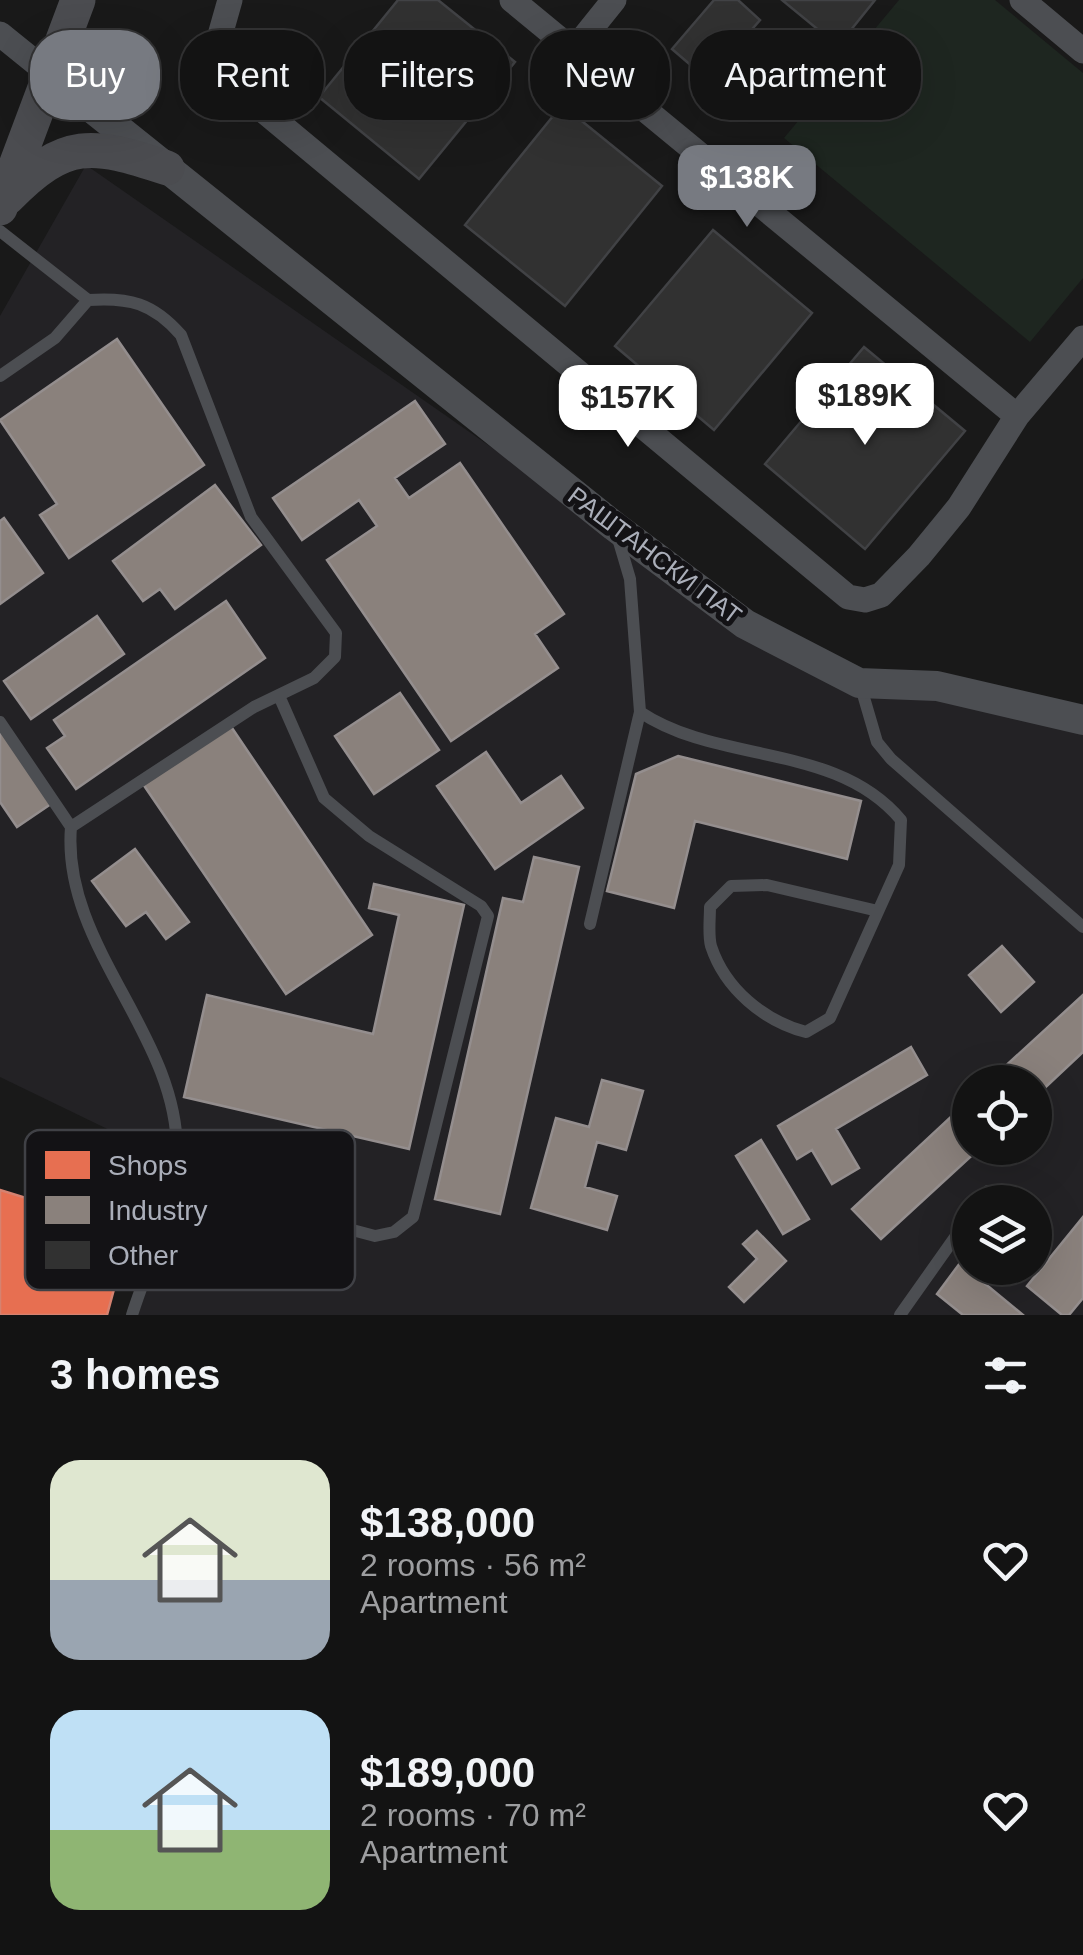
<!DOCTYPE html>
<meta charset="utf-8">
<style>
body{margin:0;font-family:Helvetica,sans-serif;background:#202021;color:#f1f3f6;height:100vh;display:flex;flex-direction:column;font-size:38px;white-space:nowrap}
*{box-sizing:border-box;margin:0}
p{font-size:32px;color:#9d9ea0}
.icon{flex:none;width:55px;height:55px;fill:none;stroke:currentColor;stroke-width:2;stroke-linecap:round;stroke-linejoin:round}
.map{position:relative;height:1315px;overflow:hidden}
.drawer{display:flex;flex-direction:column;background:#131313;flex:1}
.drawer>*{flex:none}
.top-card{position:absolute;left:30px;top:30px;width:1025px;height:90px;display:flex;gap:20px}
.tools{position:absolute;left:952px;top:1065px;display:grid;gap:20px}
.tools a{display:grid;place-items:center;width:100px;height:100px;border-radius:50%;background:#131313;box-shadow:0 10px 40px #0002,0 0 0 2px #323233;font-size:50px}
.price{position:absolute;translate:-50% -85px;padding:0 22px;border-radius:20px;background:#fff;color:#222;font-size:32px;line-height:65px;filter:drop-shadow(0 2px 5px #0008)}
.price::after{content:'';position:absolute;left:50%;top:60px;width:30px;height:22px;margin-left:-15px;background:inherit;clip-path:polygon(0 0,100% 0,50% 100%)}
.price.current{background:#777a81;color:#fff}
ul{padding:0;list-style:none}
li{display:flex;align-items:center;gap:30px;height:250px;padding:0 50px}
li span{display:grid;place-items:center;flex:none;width:280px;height:200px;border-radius:30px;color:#555}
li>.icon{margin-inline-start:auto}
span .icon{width:120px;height:120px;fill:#fffc;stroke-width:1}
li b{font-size:42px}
h2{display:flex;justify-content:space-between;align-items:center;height:120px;padding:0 50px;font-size:42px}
.chip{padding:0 35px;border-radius:40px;background:#131313;box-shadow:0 10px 40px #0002,0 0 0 2px #323233;font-size:35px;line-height:90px}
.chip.current{background:#777a81;color:#fff}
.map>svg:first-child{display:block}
.built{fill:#232225;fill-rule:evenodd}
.green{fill:#1e2620}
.shops{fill:#e76f51;stroke:#d58270;stroke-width:2.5}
.industry{fill:#8a817c;stroke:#948e8e;stroke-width:2.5}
.building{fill:#313131;stroke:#414245;stroke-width:2.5}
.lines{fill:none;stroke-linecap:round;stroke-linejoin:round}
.service{stroke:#4c4e52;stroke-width:12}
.minor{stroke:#4c4e52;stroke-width:25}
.tertiary{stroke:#4c4e52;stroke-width:30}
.secondary{stroke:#4b4c50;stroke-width:35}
.labels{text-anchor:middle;stroke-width:10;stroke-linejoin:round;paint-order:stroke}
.street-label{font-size:25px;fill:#aaaeb9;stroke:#131215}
.key{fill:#131215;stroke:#404146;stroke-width:2.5}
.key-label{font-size:28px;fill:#aaaeb9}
</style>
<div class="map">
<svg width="1083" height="1315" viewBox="0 0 1083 1315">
<rect width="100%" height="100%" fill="#191919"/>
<path class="built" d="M86 165 745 624 805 659 1083 720V1315H138L188 1168 0 1077V316ZM970 1082H1035V1148H970ZM970 1202H1035V1268H970Z"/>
<path class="green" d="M899 0H995L1083 73V278L1030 342 784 138Z"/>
<path class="shops" d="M0 1190 130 1230 107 1315H0Z"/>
<path class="industry" d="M117 339 204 465 69 558 40 515 57 504 0 420Z
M415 401 445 444 395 478 409 498 460 463 564 614 535 634 558 668 451 741 327 560 377 526 359 500 302 540 273 498Z
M215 485 261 545 175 609 160 589 143 601 113 561Z
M4 518 43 573 0 604V521Z
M226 601 265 658 76 789 47 748 65 736 54 720Z
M97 616 124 654 31 719 4 681Z
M400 693 439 750 374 794 335 736Z
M230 725 372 935 286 994 143 784Z
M0 729 51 804 17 827 0 802Z
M486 752 521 803 561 776 583 808 495 869 437 786Z
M678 756 861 801 847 859 695 821 674 908 607 891 636 774Z
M135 849 189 922 166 939 146 912 126 926 92 881Z
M534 857 579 867 500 1214 435 1199 503 898 523 902Z
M374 884 464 905 409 1149 184 1097 207 995 373 1034 399 915 369 908Z
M1002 946 1034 982 1001 1012 969 975Z
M1083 995V1052L1035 1097V1082H988Z
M911 1047 927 1075 836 1129 859 1168 832 1184 812 1150 797 1159 778 1126Z
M602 1080 643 1091 626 1150 597 1142 585 1187 617 1196 607 1230 531 1208 556 1118 589 1127Z
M970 1099V1148H980L881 1239 852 1209Z
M761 1140 809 1219 783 1234 736 1156Z
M1083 1217V1298L1069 1315H1062L1027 1286Z
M757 1231 786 1261 744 1302 729 1287 757 1259 743 1244Z
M960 1263 1023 1315H963L937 1294Z"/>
<path class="building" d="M398 0H438L515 62 419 179 319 97Z
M714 0H738L760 20 708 80 672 49Z
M782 0H875L838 46Z
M562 105 662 186 565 306 465 225Z
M713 230 812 313 714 430 615 346Z
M864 347 965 431 865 549 765 464Z"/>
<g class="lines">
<path class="service" d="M0 231 88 300
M0 376 55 338 88 300C129 297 153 303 181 335L251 517 336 633 335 657 314 678 254 707 71 827C61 947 179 1034 177 1154 176 1208 148 1264 132 1315
M860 684 877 742 891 759 1083 927
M640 712C719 765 836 742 901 820L899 865 830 1018 806 1032C764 1021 725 989 711 946 708 935 710 919 710 907L731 886 767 885 878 911
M0 722 71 827
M590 924 640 712 630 579 617 535
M175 1183 375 1236 394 1232 413 1217 488 916 481 906 369 836 324 798 280 698
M980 1202 988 1191
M900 1315 970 1216"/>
<path class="minor" d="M230 0 211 67 848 597 865 600 881 595 919 556 959 507 1017 416 1083 338
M512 0 1017 416
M1022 0 1083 51
M0 34 52 76
M573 51 614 0"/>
<path class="tertiary" d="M52 76 614 526 745 624 859 683 937 686 1083 720"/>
<path class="secondary" d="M7 198C66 138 91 143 167 168
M0 208 78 0"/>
</g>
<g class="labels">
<g class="street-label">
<text transform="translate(655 555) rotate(37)" y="9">РАШТАНСКИ ПАТ</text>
</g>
</g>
<rect x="25" y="1130" width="330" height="160" rx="15" class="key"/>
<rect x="45" y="1151" width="45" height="28" fill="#e76f51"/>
<rect x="45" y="1196" width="45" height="28" fill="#8a817c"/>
<rect x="45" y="1241" width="45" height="28" fill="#313131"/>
<g class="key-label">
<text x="108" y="1175">Shops</text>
<text x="108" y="1220">Industry</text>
<text x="108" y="1265">Other</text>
</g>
</svg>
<div class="tools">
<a><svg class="icon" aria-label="locate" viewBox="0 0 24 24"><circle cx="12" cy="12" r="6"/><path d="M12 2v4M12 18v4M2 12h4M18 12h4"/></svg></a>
<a><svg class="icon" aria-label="layers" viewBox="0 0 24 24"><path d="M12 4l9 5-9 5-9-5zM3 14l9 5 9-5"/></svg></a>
</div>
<b class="price current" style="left:747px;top:230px">$138K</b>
<b class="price" style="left:865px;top:448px">$189K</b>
<b class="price" style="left:628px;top:450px">$157K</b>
<div class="top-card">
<a class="chip current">Buy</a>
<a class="chip">Rent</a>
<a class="chip">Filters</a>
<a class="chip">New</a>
<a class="chip">Apartment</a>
</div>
</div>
<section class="drawer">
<h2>3 homes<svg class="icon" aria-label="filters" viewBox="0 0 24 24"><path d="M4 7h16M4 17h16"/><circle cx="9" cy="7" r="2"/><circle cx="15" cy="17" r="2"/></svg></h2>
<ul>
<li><span style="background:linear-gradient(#dfe7d0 60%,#9aa5b1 0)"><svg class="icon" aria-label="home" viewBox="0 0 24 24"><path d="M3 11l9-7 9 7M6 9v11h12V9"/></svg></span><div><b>$138,000</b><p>2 rooms · 56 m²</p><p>Apartment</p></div><svg class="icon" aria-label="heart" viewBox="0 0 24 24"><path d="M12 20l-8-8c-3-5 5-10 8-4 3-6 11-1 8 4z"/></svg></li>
<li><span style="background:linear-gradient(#bfe0f5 60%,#8fb573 0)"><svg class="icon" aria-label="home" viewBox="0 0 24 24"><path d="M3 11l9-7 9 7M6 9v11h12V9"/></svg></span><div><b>$189,000</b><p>2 rooms · 70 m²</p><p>Apartment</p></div><svg class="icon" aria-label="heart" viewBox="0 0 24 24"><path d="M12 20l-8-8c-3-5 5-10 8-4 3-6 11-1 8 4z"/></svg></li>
</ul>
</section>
